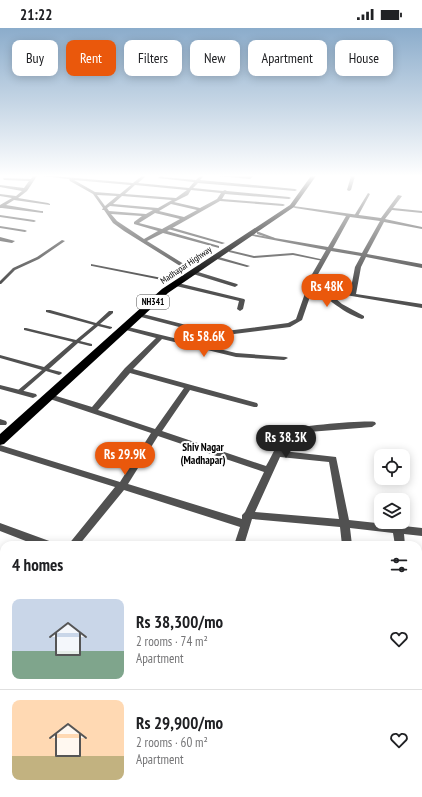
<!DOCTYPE html>
<meta charset="utf-8">
<style>
body{margin:0;font-family:"PT Sans Narrow",sans-serif;background:#f6f6f6;color:#202124;height:100vh;display:flex;flex-direction:column;font-size:15px;white-space:nowrap}
*{box-sizing:border-box;margin:0}
p{font-size:13px;color:#757577}
.icon{flex:none;width:22px;height:22px;fill:none;stroke:currentColor;stroke-width:2;stroke-linecap:round;stroke-linejoin:round}
.map{position:relative;flex:1;overflow:hidden}
.details{position:absolute;left:0px;top:513px;width:422px;height:256px;display:flex;flex-direction:column;background:#fff;border-radius:12px 12px 0 0;box-shadow:0 2px 10px #0003}
.details>*{flex:none}
.top-card{position:absolute;left:12px;top:12px;width:398px;height:36px;display:flex;gap:8px}
.controls{position:absolute;left:374px;top:421px;display:grid;gap:8px}
.controls a{display:grid;place-items:center;width:36px;height:36px;border-radius:8px;background:#fff;box-shadow:0 2px 10px #0003;font-size:20px}
.price{position:absolute;translate:-50% -34px;padding:0 9px;border-radius:14px;background:#ea580c;color:#fff;font-size:13px;line-height:26px;filter:drop-shadow(0 1px 2px #0008)}
.price::after{content:'';position:absolute;left:50%;top:24px;width:12px;height:9px;margin-left:-6px;background:inherit;clip-path:polygon(0 0,100% 0,50% 100%)}
.price.selected{background:#222;color:#fff}
ul{padding:0;list-style:none}
li{display:flex;align-items:center;gap:12px;height:100px;padding:0 12px}
li+li{border-top:1px solid #e0e0e0}
li span{display:grid;place-items:center;flex:none;width:112px;height:80px;border-radius:8px;color:#555}
li>.icon{margin-inline-start:auto}
span .icon{width:48px;height:48px;fill:#fffc;stroke-width:1}
li b{font-size:17px}
h2{display:flex;justify-content:space-between;align-items:center;height:48px;padding:0 12px;font-size:17px}
.tag{padding:0 14px;border-radius:8px;background:#fff;box-shadow:0 2px 10px #0003;font-size:14px;line-height:36px}
.tag.selected{background:#ea580c;color:#fff}
.status{display:flex;justify-content:space-between;align-items:center;height:28px;padding:0 20px;background:#fff;direction:ltr}
.status svg{height:11px;fill:currentColor}
.map>svg:first-child{display:block}
.lines{fill:none;stroke-linecap:round;stroke-linejoin:round}
.service{fill:#515151;fill-rule:evenodd}
.minor{fill:#515151;fill-rule:evenodd}
.trunk{fill:#000;fill-rule:evenodd}
.labels{text-anchor:middle;stroke-width:4;stroke-linejoin:round;paint-order:stroke}
.far-street-label{font-size:9px;fill:#000;stroke:#fff}
.shield{fill:#fff;stroke:#4c4c4c;stroke-width:1}
.shield-label{font-size:9px;font-weight:bold;fill:#000}
.neighbourhood-label{font-size:11px;font-weight:bold;fill:#000;stroke:#fff}
</style>
<div class="status"><b>21:22</b><svg viewBox="0 0 49 12"><path d="M0 12V9h3v3zM5 12V6h3v6zM10 12V3h3v9zM15 12V0h3v12zM26 1h20v11H26zM47 4h2v5h-2z"/></svg></div>
<div class="map">
<svg width="422" height="769" viewBox="0 0 422 769">
<rect width="100%" height="100%" fill="#fff"/>
<g class="lines">
<path class="service" d="M368 165 370 166 358 188 355 189 354 188Z
M168 199H170L225 215 222 216 168 201Z
M257 204H259L275 210 273 211 257 206Z
M62 212 65 213 39 231 15 242 1 256H0V253L13 240 37 229Z
M229 222 254 228 293 225 325 232 323 233 293 227 254 230 229 224Z
M217 229H219L250 238 247 239 217 231Z
M91 236 167 251 169 252 167 253 92 238H91Z
M46 282H50L96 295 109 283H113V285L100 296 112 299V300L110 301 98 298 80 313 92 316V318H90L78 315 49 341 61 344 62 345 61 346 59 347 46 343 21 365H17L16 364 17 363 42 342 0 330V327L44 339 73 314 24 302V300H26L76 312 94 297 46 284Z"/>
<path class="minor" d="M33 148H37L27 163 18 170 48 175 50 176V177L14 172 6 177 41 183H43V185L2 180H0V177L12 170 0 168V166L16 168 22 163 0 159V157L24 160 29 153 4 152 3 150 31 151Z
M42 148H53L133 155 142 148H146L138 155 189 160 194 154 158 150 160 148H164L163 149 196 152 200 148H204L200 152 295 161 297 162 295 163 198 155 193 160 223 163 225 162 227 163 289 169 291 170 289 171 225 166 222 171 283 176 285 177 283 178 220 173 167 203 219 218V220L163 205 147 213 187 238V240L185 241 124 203 113 195 104 182H102L103 180 93 166 70 153 69 151ZM74 152 131 157 120 166 95 164ZM135 157 187 162 176 170 125 166ZM191 162 221 165 217 171 200 180 174 174 188 167ZM97 167 117 168 105 178ZM122 168 172 172 158 180 113 176ZM171 176 197 182 184 189 159 183ZM110 178 153 182 146 186 109 183 107 180ZM155 185 180 191 162 201 139 195ZM111 186 142 188 134 194V196L158 203 144 211 117 193Z
M219 148H254L250 151Z
M351 148H355L351 162 349 163 347 162Z
M398 167 402 168 393 180 422 183V185L392 182 385 191 422 199V201L384 194 367 226 422 236V240L366 229 361 239 356 266 422 276V280L328 264 342 276 364 288V290L362 291C352 288 341 281 333 275 328 271 324 264 318 262L317 261 318 260 315 254 302 292 290 299 226 307 202 305 141 289 140 288 143 286 202 301 226 303 288 295 296 291 311 248 326 222 253 208 251 207V206L328 219 346 188 295 180 293 179V178L381 190ZM350 189 380 193 362 225 333 220ZM331 223 361 228 355 239 350 265 325 260 317 248Z
M0 187 34 192 36 193 34 194 0 189Z
M0 198 25 202 27 203 25 204 0 200Z
M0 209 15 213 12 215 0 213Z
M195 243 237 256 238 257 235 259 193 246 192 245Z
M178 255 244 271 245 272 243 281 240 283 237 281 239 273 176 258V256Z
M128 299 236 325 286 329 288 330 284 332 236 329 162 311 133 341 257 375 258 377 257 379H254L190 362 162 403 266 438C273 427 278 410 289 402 295 398 367 392 375 394L376 396 372 399 296 405 289 412 283 423 336 429 349 492 422 500V508L404 506 405 517H395L393 505 350 500 352 517H342L340 499 252 491 244 517H234L240 499 124 462 79 517H68L115 459 0 423V417L120 454 151 405 50 371 49 369 53 367 92 379 125 340 156 310 126 302V300ZM130 345 184 360 155 401 98 382ZM158 408 264 444 245 484 242 487V491L128 456ZM280 429 329 434 339 491 255 484Z
M0 357 36 366 37 368 33 370 0 361Z
M0 391 6 393 7 395 6 397H0Z
M0 495 52 514 53 517H36L0 503Z
M418 548H422V558H418Z
M418 651H422V663H418Z
M418 757H422V769H400V765H418Z
M130 765H144V769H130Z
M266 765H280V769H266Z"/>
<path class="trunk" d="M311 148H316L294 179 168 265 4 416 0 417V406L162 261 290 177Z"/>
</g>
<linearGradient id="sky" x2="0" y2="1"><stop stop-color="#8baccb"/><stop offset="0.58" stop-color="#fff"/><stop offset="1" stop-color="#fff" stop-opacity="0"/></linearGradient>
<rect width="422" height="255" fill="url(#sky)"/>
<g class="labels">
<g class="far-street-label">
<text transform="translate(186 237) rotate(-34)" y="3">Madhapar Highway</text>
</g>
<rect class="shield" x="137" y="267" width="32" height="14" rx="3"/>
<g class="shield-label">
<text x="153" y="277">NH341</text>
</g>
<g class="neighbourhood-label">
<text x="203" y="423">Shiv Nagar<tspan x="203" dy="13">(Madhapar)</tspan></text>
</g>
</g>
</svg>
<div class="controls">
<a><svg class="icon" aria-label="locate" viewBox="0 0 24 24"><circle cx="12" cy="12" r="6"/><path d="M12 2v4M12 18v4M2 12h4M18 12h4"/></svg></a>
<a><svg class="icon" aria-label="layers" viewBox="0 0 24 24"><path d="M12 4l9 5-9 5-9-5zM3 14l9 5 9-5"/></svg></a>
</div>
<b class="price" style="left:327px;top:280px">Rs 48K</b>
<b class="price" style="left:204px;top:330px">Rs 58.6K</b>
<b class="price selected" style="left:286px;top:431px">Rs 38.3K</b>
<b class="price" style="left:125px;top:448px">Rs 29.9K</b>
<div class="top-card">
<a class="tag">Buy</a>
<a class="tag selected">Rent</a>
<a class="tag">Filters</a>
<a class="tag">New</a>
<a class="tag">Apartment</a>
<a class="tag">House</a>
</div>
<section class="details">
<h2>4 homes<svg class="icon" aria-label="filters" viewBox="0 0 24 24"><path d="M4 7h16M4 17h16"/><circle cx="9" cy="7" r="2"/><circle cx="15" cy="17" r="2"/></svg></h2>
<ul>
<li><span style="background:linear-gradient(#c9d6e8 65%,#7fa58c 0)"><svg class="icon" aria-label="home" viewBox="0 0 24 24"><path d="M3 11l9-7 9 7M6 9v11h12V9"/></svg></span><div><b>Rs 38,300/mo</b><p>2 rooms · 74 m²</p><p>Apartment</p></div><svg class="icon" aria-label="heart" viewBox="0 0 24 24"><path d="M12 20l-8-8c-3-5 5-10 8-4 3-6 11-1 8 4z"/></svg></li>
<li><span style="background:linear-gradient(#ffd9b3 70%,#c2b280 0)"><svg class="icon" aria-label="home" viewBox="0 0 24 24"><path d="M3 11l9-7 9 7M6 9v11h12V9"/></svg></span><div><b>Rs 29,900/mo</b><p>2 rooms · 60 m²</p><p>Apartment</p></div><svg class="icon" aria-label="heart" viewBox="0 0 24 24"><path d="M12 20l-8-8c-3-5 5-10 8-4 3-6 11-1 8 4z"/></svg></li>
</ul>
</section>
</div>
